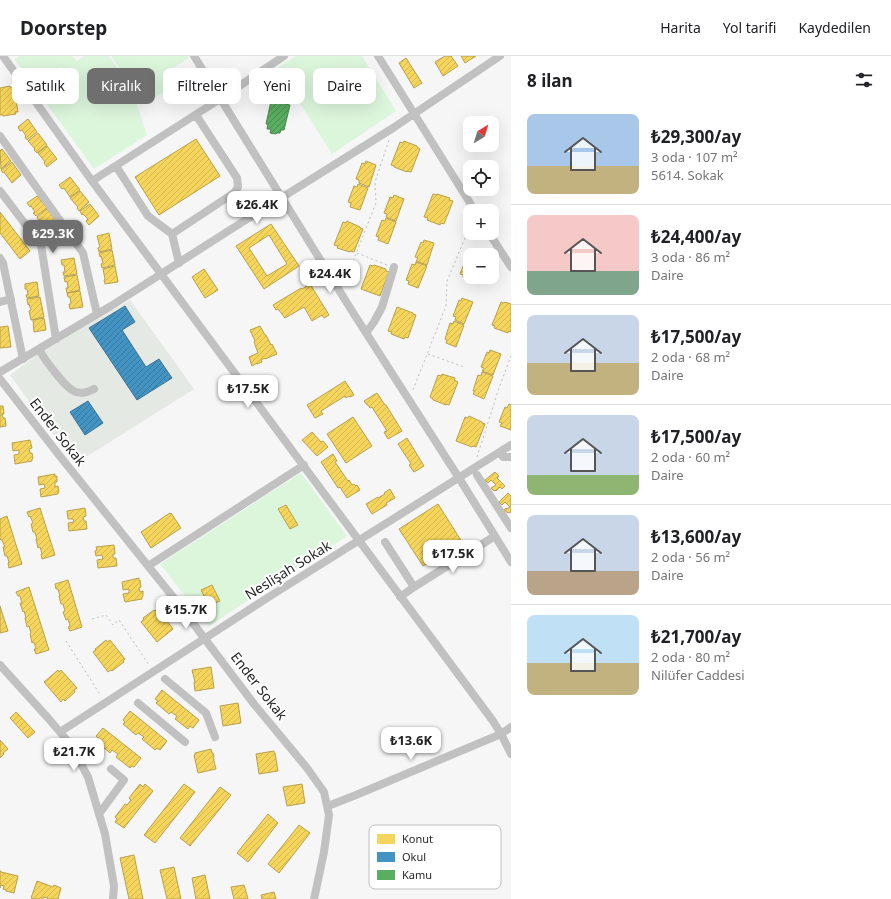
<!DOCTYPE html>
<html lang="tr">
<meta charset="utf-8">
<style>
body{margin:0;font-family:"Noto Sans",sans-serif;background:#f2f2f2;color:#202124;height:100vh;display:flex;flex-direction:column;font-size:15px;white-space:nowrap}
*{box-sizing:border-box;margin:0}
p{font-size:13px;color:#757577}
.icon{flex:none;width:22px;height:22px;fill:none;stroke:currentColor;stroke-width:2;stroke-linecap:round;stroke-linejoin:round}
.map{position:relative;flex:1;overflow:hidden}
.sheet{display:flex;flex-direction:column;background:#fff;width:380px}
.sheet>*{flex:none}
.top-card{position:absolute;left:12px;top:12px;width:380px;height:36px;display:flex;gap:8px}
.needle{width:26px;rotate:38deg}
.buttons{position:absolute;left:463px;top:60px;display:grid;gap:8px}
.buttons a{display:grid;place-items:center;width:36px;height:36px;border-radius:8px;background:#fff;box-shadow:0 4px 16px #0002;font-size:20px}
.price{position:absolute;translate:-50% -34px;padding:0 9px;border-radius:8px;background:#fff;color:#222;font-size:13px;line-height:26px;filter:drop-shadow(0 1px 2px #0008)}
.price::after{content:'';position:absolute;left:50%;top:24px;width:12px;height:9px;margin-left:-6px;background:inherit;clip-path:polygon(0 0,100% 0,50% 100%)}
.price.active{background:#6e6f6e;color:#fff}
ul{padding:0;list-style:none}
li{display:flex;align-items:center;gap:12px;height:100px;padding:0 16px}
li+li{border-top:1px solid #e0e0e0}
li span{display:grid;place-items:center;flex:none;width:112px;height:80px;border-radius:8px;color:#555}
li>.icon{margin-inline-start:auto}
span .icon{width:48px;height:48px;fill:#fffc;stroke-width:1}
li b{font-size:17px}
h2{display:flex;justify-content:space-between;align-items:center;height:48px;padding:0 16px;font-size:17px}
.chip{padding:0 14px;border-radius:8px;background:#fff;box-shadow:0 4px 16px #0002;font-size:14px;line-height:36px}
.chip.active{background:#6e6f6e;color:#fff}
header{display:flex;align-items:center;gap:24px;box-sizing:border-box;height:56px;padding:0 20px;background:#fff;border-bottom:1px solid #e0e0e0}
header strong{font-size:19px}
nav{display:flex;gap:22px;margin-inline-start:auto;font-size:14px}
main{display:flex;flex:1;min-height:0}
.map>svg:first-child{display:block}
.built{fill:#e4e9e4}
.green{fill:#dcf6dc}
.homes{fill:url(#homes-hatch);stroke:#b8a14c;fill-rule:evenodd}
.schools{fill:url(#schools-hatch);stroke:#3a7394}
.public{fill:url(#public-hatch);stroke:#4a864f}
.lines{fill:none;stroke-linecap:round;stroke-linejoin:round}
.path{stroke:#bababa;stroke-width:1;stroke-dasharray:2 3;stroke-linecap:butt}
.minor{stroke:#c0c1c0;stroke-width:8}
.labels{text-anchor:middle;stroke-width:4;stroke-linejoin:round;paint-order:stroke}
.street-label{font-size:14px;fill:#262726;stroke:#fff}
.key{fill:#fff;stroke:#bebebe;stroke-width:1}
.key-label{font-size:11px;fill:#262726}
</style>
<header>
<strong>Doorstep</strong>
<nav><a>Harita</a><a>Yol tarifi</a><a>Kaydedilen</a></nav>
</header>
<main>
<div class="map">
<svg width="511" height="843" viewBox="0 0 511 843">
<defs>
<pattern id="homes-hatch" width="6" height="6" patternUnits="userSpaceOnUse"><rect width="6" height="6" fill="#f6d55c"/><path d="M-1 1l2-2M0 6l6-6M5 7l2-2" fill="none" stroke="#d3b750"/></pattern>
<pattern id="schools-hatch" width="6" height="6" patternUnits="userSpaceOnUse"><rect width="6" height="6" fill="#4393c3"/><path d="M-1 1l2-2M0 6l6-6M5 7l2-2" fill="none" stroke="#38789e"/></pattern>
<pattern id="public-hatch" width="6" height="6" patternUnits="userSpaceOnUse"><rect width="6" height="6" fill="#5aae61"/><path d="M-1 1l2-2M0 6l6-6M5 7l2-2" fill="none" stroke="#4a8e50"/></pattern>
</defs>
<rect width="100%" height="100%" fill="#f5f6f5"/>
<path class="built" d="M130 244 194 333 75 408 10 319 37 299Z"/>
<path class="green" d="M20 0H72L77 5 84 0H109L131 32 147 79 94 113 14 3Z
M111 0H188L189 2 171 13 179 26 148 46 140 33 136 36Z
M296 0H362L396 55 332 98 278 12Z
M301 417 347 480 209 570 160 508Z"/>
<path class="homes" d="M445 0H451L458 10 443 20 435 6Z
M461 0H476L465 7Z
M406 2 422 27 414 32 399 7Z
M57 12 67 28 56 35 46 18Z
M10 30 11 32 14 31 18 56H15L16 58 3 60V59H0V32Z
M28 63 37 76 27 84 25 81 26 80 22 74 20 75 18 71Z
M38 77 47 89 37 97 34 94 35 93 28 85Z
M196 83 220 120 159 159 135 121Z
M404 85 417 90V91L420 93 411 116 407 115V116L394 111V110L391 109 400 86 403 87Z
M47 90 57 103 47 111 44 107 45 106 38 97Z
M2 93 11 105 1 113 0 95Z
M366 105 376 109 369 131 359 127V124L356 123 362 107 365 108Z
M12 106 21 119 12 127 4 116 3 117 1 114Z
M70 121 80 134 70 141 64 132 62 133 59 129Z
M358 128 368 132 360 154 350 151 351 147 348 146 354 130 357 131Z
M80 135 89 146 79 155 77 152 78 151 70 142Z
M433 138 437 139V138L450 142 449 144 453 145 444 168 441 167 440 169 427 164 428 162 424 161Z
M394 139 404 143 396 165 386 161 387 158 384 157 390 141 393 142Z
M37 140 47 152 36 160 33 157 35 156 31 150 30 151 27 147Z
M90 148 99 160 89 169 86 165 88 163 83 158 82 159 80 155Z
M47 153 56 165 46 174 43 170 45 169 40 163 39 165 37 161Z
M0 156 30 195 20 203 0 177Z
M386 162 396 166 388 188 378 184 379 181 376 180 382 164 385 165Z
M347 165 360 171V172L363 173 354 196 350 195V196L337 192 338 190 334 189 343 166 346 167Z
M57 167 66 180 56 187 52 183 54 182 50 176 48 178 46 174Z
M271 168 299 210 264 233 236 190ZM269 179 287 208 267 220 249 192Z
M109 177 112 193 99 196 98 192 100 191 97 180Z
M424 184 434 187 427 209 416 205 418 202 415 201 421 186 423 187Z
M112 194 115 209 102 212 101 208 103 207 101 200 100 201 99 197Z
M469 195 472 197 473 195 484 199H470V221H482L480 226 478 225 477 226 463 221V219L460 218Z
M74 202 77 218 64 220 63 216H65L64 209H62L61 204Z
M416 206 427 210 418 232 408 228 409 225 406 224 412 208 415 209Z
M370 209 373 210 374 209 386 213V215L389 216 380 240 361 233Z
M115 210 118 226 105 228 104 224 105 223 103 213Z
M204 213 218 234 205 242 192 221Z
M77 219 80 234 67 237 66 232H68L67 225 65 226 64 221Z
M37 226 39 240 27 242 26 239H28L27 233H25V228Z
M310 228 329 259 324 262 322 259 312 265 304 251 285 262 278 253 276 254 273 249 301 232 302 233Z
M80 235 83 251 70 253 69 248H71L70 241H68L67 237Z
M40 241 44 261 31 264 29 255 31 254 29 248 28 249 27 243Z
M462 242 473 246 464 268 455 264 456 261 453 260 459 244 461 245Z
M501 246 504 247 505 246 511 248V276L508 275V277L494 272 495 270 492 269Z
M397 251 413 257V258L416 259 408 282 405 281 404 283 391 278 392 276 388 275Z
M44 262 46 274 34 276 33 264Z
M454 265 464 269 456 291 446 287 447 284 445 283 450 267 453 268Z
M8 270 11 291 0 292V271Z
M260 270 265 279H266L271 289 272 288 277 298 265 303V302L261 304 262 306 257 308V307L252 310 249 301 258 297 254 286 255 285 250 274Z
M490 294 501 298 493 319 482 315 484 312 481 311 487 296 489 297Z
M482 316 493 320 484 343 473 338 475 335H473L478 319 481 320Z
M442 318 455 322 454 324 458 326 449 349 446 348V349L433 344V343L430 341 438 319 441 320Z
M345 325 354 339 350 341 349 340 346 342 345 340 321 355 323 358 315 362 307 349Z
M377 337 385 349H386L402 375 388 383 384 376 387 375 372 351 370 352 368 349H367L364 345Z
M509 348 511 349V374L500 370 502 367 499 366 505 351 507 352Z
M0 350H3L4 358H2L3 362H5L6 370 0 371Z
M469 360 482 366V367L485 368 476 391 473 390 472 391 456 385 465 361 468 362Z
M353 361 372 390 346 407 327 378Z
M312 376 321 386 323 385 328 391 317 400 302 384Z
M407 382 424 410 414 416 409 409 411 408 398 388Z
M30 384 32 392 29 393 30 397H32L33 402 32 403V405L15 408 14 399 19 398V394L13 395 12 387Z
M333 398 337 405 335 406 348 425 349 424 352 429 354 428 356 430 357 429 360 434 347 442 340 431 338 432 321 406Z
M495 416 499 420 497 422 505 430 502 433 500 431 496 435 495 434 494 435 491 432 496 429 491 424 488 427 485 424Z
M55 418V421L57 420V426H55V431L58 430 59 436H58V438L41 441 40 433 45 432 44 428 39 429 38 421Z
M390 433 395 442 386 447 387 449 372 458 366 448 378 441V442L385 438 384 437Z
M508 437 511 440V456L508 457 504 454 506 452 507 453 510 451 505 446 502 449 499 446Z
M438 448 462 486 423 510 399 473Z
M286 449 298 469 290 473 278 453Z
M40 452 55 499 42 503 41 498H42L40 491 38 492 36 483H37L35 476H33L31 468 33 467 30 460 29 461 27 456Z
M85 452 86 460 83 461 84 465H86L87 473 69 475 68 467 74 466 73 463H68L67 455Z
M170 457V458L171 457 181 472 151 492 141 476Z
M7 460 22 508 9 512 8 507 9 506 7 500H5L3 491H5L2 484H1L0 483V463Z
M114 489 115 498H113V502H116L117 510 98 512 97 504 103 503 102 499 96 500 95 495 97 494 96 491Z
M139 522V525L140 524 141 531 139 532 140 536 143 535V540L142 541V543L125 546 123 538 129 537V533L123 534 122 526Z
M68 524 82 571 70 575 68 571 70 570 68 563 66 564 63 556 65 555 63 548H61L59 540H60L58 533H56L55 528Z
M212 529 220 545 209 550 201 534Z
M29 531 49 594 36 598 34 593H36L34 586 32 587 30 578 31 577 29 570 27 571 25 562H26L24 555 23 556 20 547H22L20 540H18L16 536Z
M0 550 8 575 0 577Z
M158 553 173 573 157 586 141 566 144 563 143 562 154 554 155 555Z
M106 584 107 586 110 584 125 603 123 605 124 606 112 615 111 614 108 616 93 596 96 594 95 593Z
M211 611 214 632 195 635 194 626H195L192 614Z
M58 614 59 616 61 614 77 632 74 634 75 636 65 645 63 643 61 646 44 626Z
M162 634 199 664 193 672 190 670 188 673 175 663 177 660 171 656 169 658 156 647 158 645 155 643Z
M238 647 241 667 223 670 220 650Z
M130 655 167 685 160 694 157 692 155 694 142 683 144 681 138 677 136 679 123 668 125 666 123 664Z
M16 656 35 676 28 682 10 662Z
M103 672 141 702 134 711 132 710 130 712 116 701 118 698 112 694 110 697 96 685 99 683 96 680Z
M0 684 8 693 3 697 4 698 0 702Z
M211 693 212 697H213L214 701H213L216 713 198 717 194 699H195V697Z
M274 695V697H275L278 715 259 718 256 698Z
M140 728 143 731 145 728 153 735 124 772 115 766 117 763 115 761 125 748 127 749 131 744 129 742Z
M184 728 195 736 155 787 144 779Z
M302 728 305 747 287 750 283 731Z
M220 731 231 739 190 790 180 782Z
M268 758 278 767 248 806 237 797Z
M299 769 310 777 279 817 268 808Z
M134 799 143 843H129L120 802Z
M174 811 181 843H167L160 814Z
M0 815H1V816L18 820 14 837 6 835V834L3 833 4 830 1 829 0 832Z
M205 819 210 843H196L192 822Z
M37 825 53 831 54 829 61 832 58 843H47L48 842 43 841V843H35L31 842Z
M244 829 248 843H234L231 831Z
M274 836 276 843H262L261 839Z"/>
<path class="schools" d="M125 250 135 266 122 274 146 311 159 303 172 322 137 344 89 272Z
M88 345 103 367 85 379 70 356Z"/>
<path class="public" d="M271 45 290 49 284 74H281L280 77H277L276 78 270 77 271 73H267L268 68H266Z"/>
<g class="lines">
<path class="path" d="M357 197 387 209
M344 228 376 147 375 126 389 84
M428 298 464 311
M413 334 446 250 447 225 470 170
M477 401 499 332 511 300
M92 563 106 559 113 569 119 564 149 609
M66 585 101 640"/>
<path class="minor" d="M3 0 92 125 493 665 501 678 511 698
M194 0 352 255 459 422 511 506
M378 0 475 155
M0 80 83 197 97 258
M116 110 148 160 172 178 179 207
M92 125 220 43 284 0
M0 135 41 189 56 283
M489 177 511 211
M172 178 234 137 238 131 237 122 196 59
M0 202 3 207 23 303
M0 246 11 243
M366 277 374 266 382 251 394 211
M39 293C44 303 66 333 76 336 83 338 88 336 94 333
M0 316 111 250 233 172 393 72 500 0
M0 323 59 399 177 546 254 648 307 712 324 736 329 759 324 796 314 843
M500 396 503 401H511
M477 419 511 472
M385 486 414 531
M148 510 304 409
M400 541 414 531 495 480
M0 609 48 662 71 689 88 721 105 778 114 830 113 843
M165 623 206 657 215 681
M138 647 185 686
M60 676 275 537 511 389
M328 750 356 739 501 678 511 671
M99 758 124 724 111 713"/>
</g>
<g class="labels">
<g class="street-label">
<text transform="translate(58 376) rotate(52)" y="5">Ender Sokak</text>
<text transform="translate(288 514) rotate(-32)" y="5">Neslişah Sokak</text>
<text transform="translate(259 630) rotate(52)" y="5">Ender Sokak</text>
</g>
</g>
<rect x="369" y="769" width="132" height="64" rx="6" class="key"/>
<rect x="377" y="778" width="18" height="10" fill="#f6d55c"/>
<rect x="377" y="796" width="18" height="10" fill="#4393c3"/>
<rect x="377" y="814" width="18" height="10" fill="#5aae61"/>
<g class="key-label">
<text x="402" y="787">Konut</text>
<text x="402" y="805">Okul</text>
<text x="402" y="823">Kamu</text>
</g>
</svg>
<div class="buttons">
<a><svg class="needle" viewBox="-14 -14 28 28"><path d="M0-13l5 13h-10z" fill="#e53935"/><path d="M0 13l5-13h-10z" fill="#757577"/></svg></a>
<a><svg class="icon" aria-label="locate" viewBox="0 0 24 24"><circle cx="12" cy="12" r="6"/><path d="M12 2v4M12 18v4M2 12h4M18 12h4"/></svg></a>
<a>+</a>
<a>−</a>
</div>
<b class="price" style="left:257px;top:169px">₺26.4K</b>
<b class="price active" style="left:53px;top:198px">₺29.3K</b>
<b class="price" style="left:330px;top:238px">₺24.4K</b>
<b class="price" style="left:248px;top:353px">₺17.5K</b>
<b class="price" style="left:453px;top:518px">₺17.5K</b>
<b class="price" style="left:186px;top:574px">₺15.7K</b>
<b class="price" style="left:411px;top:705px">₺13.6K</b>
<b class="price" style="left:74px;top:716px">₺21.7K</b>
<div class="top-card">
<a class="chip">Satılık</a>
<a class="chip active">Kiralık</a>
<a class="chip">Filtreler</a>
<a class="chip">Yeni</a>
<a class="chip">Daire</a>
</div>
</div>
<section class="sheet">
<h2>8 ilan<svg class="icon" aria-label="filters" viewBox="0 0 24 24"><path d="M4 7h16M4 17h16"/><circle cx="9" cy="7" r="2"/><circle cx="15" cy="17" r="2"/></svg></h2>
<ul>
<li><span style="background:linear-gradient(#a9c7e8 65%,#c2b280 0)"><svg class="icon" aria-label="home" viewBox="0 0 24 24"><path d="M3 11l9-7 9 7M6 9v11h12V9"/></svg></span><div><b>₺29,300/ay</b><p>3 oda · 107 m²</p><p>5614. Sokak</p></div></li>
<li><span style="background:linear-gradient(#f6c9c9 70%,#7fa58c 0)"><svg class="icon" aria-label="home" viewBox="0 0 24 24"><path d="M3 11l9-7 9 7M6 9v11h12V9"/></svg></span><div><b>₺24,400/ay</b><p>3 oda · 86 m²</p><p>Daire</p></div></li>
<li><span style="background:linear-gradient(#c9d6e8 60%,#c2b280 0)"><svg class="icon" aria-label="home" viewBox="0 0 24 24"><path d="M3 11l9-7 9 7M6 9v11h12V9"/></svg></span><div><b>₺17,500/ay</b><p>2 oda · 68 m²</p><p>Daire</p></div></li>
<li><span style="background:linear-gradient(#c9d6e8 75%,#8fb573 0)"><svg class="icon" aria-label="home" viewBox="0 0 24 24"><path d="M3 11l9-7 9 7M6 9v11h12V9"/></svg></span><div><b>₺17,500/ay</b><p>2 oda · 60 m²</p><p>Daire</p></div></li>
<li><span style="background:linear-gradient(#c9d6e8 70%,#b9a48a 0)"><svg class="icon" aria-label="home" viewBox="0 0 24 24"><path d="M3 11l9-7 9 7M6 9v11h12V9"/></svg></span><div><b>₺13,600/ay</b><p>2 oda · 56 m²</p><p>Daire</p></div></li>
<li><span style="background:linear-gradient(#bfe0f5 60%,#c2b280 0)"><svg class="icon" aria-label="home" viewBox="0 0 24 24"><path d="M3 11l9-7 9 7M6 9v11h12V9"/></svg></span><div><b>₺21,700/ay</b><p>2 oda · 80 m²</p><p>Nilüfer Caddesi</p></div></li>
</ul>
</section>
</main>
